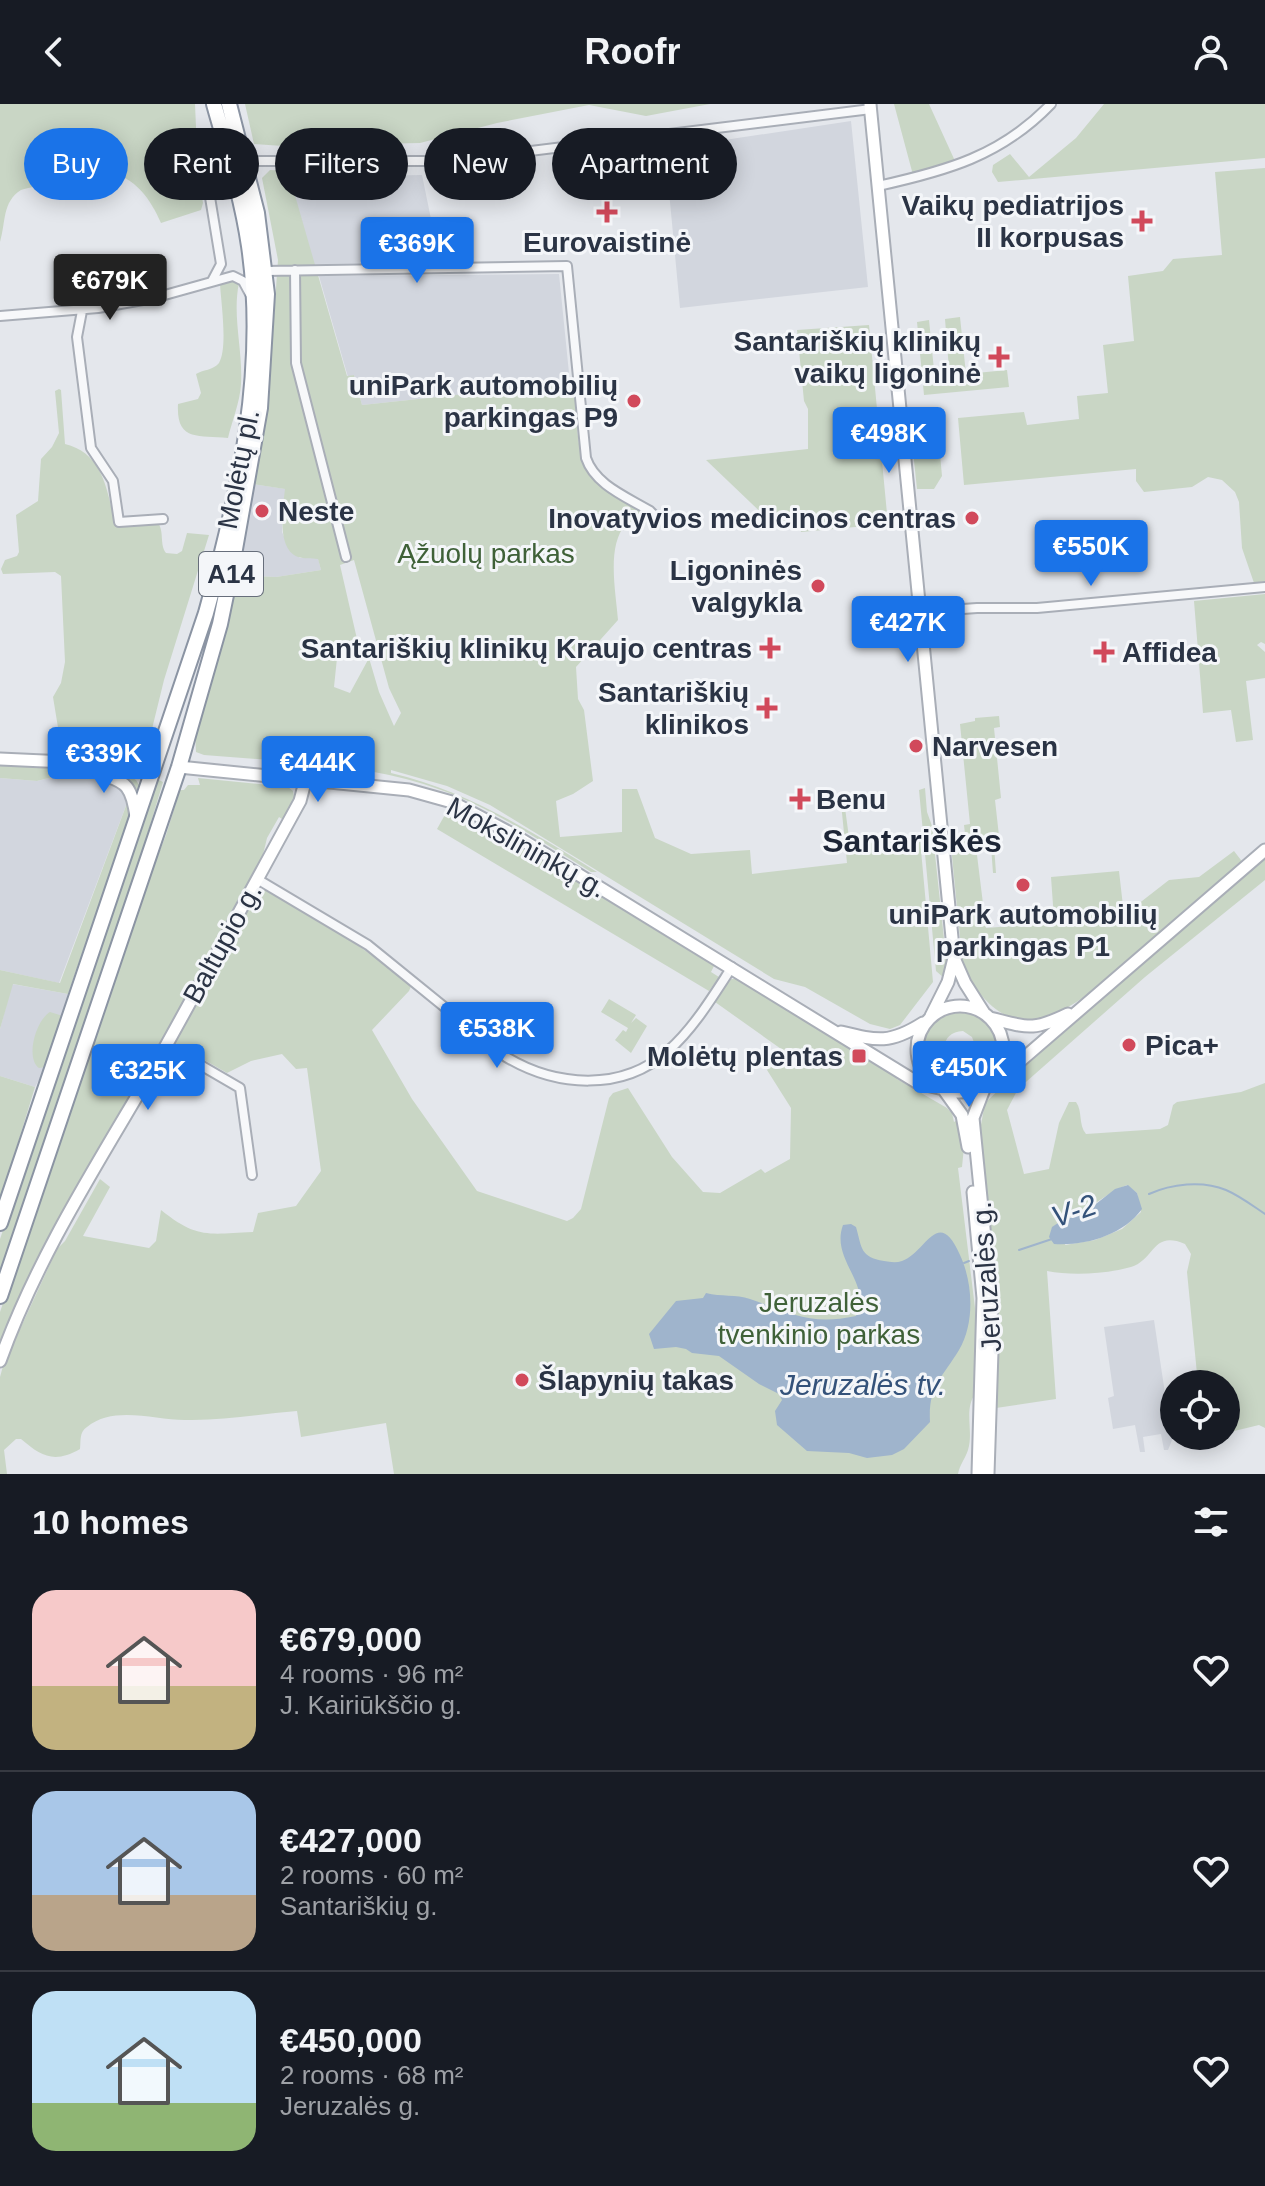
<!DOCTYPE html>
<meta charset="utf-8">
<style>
body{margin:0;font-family:Arial,sans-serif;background:#20242c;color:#f1f3f6;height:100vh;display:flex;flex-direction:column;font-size:30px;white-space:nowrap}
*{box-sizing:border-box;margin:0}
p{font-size:26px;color:#9ea1a6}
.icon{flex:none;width:44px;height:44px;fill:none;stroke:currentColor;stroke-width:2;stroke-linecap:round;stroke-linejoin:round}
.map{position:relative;height:1370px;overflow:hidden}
.side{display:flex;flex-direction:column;background:#171b24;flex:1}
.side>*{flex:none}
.guide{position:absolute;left:24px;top:24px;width:800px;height:72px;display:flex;gap:16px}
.controls{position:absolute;left:1160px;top:1266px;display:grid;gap:16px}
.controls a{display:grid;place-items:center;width:80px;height:80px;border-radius:50%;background:#171b24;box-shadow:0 4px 20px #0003;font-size:40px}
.price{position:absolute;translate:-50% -68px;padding:0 18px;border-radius:8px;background:#1a73e8;color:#fff;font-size:26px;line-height:52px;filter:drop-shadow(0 2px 4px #0008)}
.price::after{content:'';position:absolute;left:50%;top:48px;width:24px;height:18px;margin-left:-12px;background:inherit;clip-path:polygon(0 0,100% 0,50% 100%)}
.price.on{background:#222;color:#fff}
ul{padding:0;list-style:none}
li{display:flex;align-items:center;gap:24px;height:200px;padding:0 32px}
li+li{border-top:2px solid #363941}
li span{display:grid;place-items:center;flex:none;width:224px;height:160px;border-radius:24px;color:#555}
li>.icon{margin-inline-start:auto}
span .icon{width:96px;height:96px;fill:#fffc;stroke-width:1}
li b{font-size:34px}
h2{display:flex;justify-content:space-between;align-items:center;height:96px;padding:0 32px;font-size:34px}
.chip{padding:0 28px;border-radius:36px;background:#171b24;box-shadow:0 4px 20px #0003;font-size:28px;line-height:72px}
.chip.on{background:#1a73e8;color:#fff}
header{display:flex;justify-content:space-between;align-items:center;height:104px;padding:0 32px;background:#171b24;font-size:36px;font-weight:600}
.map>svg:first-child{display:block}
.built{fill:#d2d6de}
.green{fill:#c9d6c5;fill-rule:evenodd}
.water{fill:#9fb4cc}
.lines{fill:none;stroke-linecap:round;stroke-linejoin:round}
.stream{stroke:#9fb4cc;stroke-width:2}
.street-casing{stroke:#a9aeb7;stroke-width:12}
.secondary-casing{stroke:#a9aeb7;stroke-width:15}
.highway-casing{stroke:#8b94a3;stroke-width:18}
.street{stroke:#f7f8fa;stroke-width:8}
.secondary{stroke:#fff;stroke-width:11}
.highway{stroke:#fff;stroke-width:14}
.poi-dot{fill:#d1495b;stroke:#f4f6f9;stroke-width:3}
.labels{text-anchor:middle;stroke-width:6;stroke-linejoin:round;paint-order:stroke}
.shield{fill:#f4f6f9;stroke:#676e7b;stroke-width:2}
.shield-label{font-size:26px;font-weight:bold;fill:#2b3445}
.poi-label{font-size:28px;font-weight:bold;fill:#2b3445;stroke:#f4f6f9;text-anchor:end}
.street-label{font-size:28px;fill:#2b3445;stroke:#f4f6f9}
.park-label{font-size:28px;fill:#3f6138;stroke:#f4f6f9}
.water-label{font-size:30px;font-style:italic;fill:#34527a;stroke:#f4f6f9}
.quarter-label{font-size:32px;font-weight:bold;fill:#1d2536;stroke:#f4f6f9}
</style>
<header><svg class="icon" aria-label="back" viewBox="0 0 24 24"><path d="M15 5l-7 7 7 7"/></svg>Roofr<svg class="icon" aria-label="person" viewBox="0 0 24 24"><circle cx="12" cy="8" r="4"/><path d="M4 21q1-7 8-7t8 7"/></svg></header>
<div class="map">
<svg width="1265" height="1370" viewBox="0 0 1265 1370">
<rect width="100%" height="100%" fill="#e4e7ec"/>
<path class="built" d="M851 17 868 183 680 204 665 45Z
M422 71 440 159 313 160 291 79 309 73Z
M559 170 570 279 362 301 354 271 348 273 319 172Z
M253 380 286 385 282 408V428L290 446 300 454H318L321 466 276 473 236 471Z
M53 673 131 678 133 683 59 879 0 866V674L37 677Z
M12 880 68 890 63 915 46 963 35 983 0 972V925Z
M1154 1216 1172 1336 1168 1346H1164L1161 1330 1143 1333 1145 1348H1140L1135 1321 1113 1325 1108 1294 1114 1292 1104 1223Z"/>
<path class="green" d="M0 0H195L198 69 203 99 201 106 161 119C151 96 135 72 108 69 95 67 38 82 21 86 2 98 6 118 0 138Z
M245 0H710L646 12 589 1 497 19 420 39 283 42 254 40Z
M894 0H929L955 57 913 71Z
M1104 0H1265V54L998 78 992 68 993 61 1010 50 1029 73 1076 34Z
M1265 64V477L1254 479 1242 444 1239 398 1235 388 1222 376 1208 373 1192 383 1144 388 1136 377V365L964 381 958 314 1024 308 1027 321 1079 315 1077 292 1108 289 1103 241 1134 237 1128 172 1163 167 1173 155 1222 151 1215 68Z
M270 66 288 67 347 272 354 271 362 301 570 279 574 281C577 306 575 356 592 374 607 389 633 400 651 412L645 420H626C606 442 616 488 618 516L576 563 578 595 584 606 593 677 573 690 556 697 560 733 622 728V685H637L655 734 691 750 750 746 752 770 847 759 840 689H843L850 741 920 735 933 878 900 921 890 925 870 920 805 883 774 875 490 701 447 682 391 666V669C467 687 531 727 597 768H591C543 739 494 705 441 686 366 658 283 658 204 651L196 648 195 627 219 554 236 471 276 473 321 466 318 455C312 454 304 455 298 453 276 445 283 403 285 385L253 380 269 283 278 156 262 74ZM354 456 389 584 401 609 394 622 379 588 369 554 350 589 334 583 337 554H357V535L340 461Z
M230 176 239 179C232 212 243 246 241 280 240 298 232 317 228 334 198 331 176 338 178 300L198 295 201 289 196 270C202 266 214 266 219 259 228 244 221 198 220 180Z
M960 213 966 270 1007 266 1009 283 924 291 917 218 929 216 934 266 949 265 945 215Z
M869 221 888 420 801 428 799 417 773 420 706 356 808 345V305L804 297 797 226Z
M59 285 61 286 65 340C103 349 107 386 115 419L120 422 157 418C165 426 159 440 166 449L177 450 182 447 187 429 209 431 164 576 150 633 142 643 95 641 62 648 53 593 61 579 65 558 61 472 55 468 3 470 1 465 5 456 17 452 19 448 16 411 38 397 41 355 52 343 59 329 55 287Z
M937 317 942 372 934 385H917L910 319Z
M1265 490V540L1261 538 1257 541 1265 548V574L1246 577 1253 636 1236 638 1231 606 1203 609 1194 497Z
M999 612 1000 623 994 624 1001 694 995 696 1000 741 994 742 996 769H993L991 742H982L965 730 964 721 970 720 960 620 975 617V614Z
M0 660 129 672 136 676 141 684C118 754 91 821 68 890L13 880 0 925V866L60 879 133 683 130 678 53 673 37 677 0 674Z
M198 674 288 683 293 687 295 698 282 715 279 713 267 734 261 759 0 1246V1208L135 810 166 731 180 686H184L188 681H200Z
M157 675 163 678 120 822 0 1175V1135Z
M925 684 927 708 932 722 947 863 944 874 936 867 919 686Z
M447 707 507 735 714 862 711 868 719 873 709 887 437 725Z
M955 737H965L977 751 986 824 1047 819 1048 815H1054L1051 773 1119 767 1124 811 1169 776 1199 773 1234 747 1244 760C1207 792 1073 918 1031 918 1000 918 976 889 963 864L951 742Z
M1265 754V776L1145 873 1018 985 1007 1006 1024 1070 1049 1065 1059 1019 1069 998H1076C1083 1008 1078 1020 1086 1030L1160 1025 1168 1021 1173 1001 1177 998 1241 988 1265 979V1324L1259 1321 1226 1329V1280H1198L1187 1168 1191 1150 1185 1140C1152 1126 1155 1156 1131 1163 1105 1170 1072 1172 1047 1167L1056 1295 996 1304 999 1196 980 1026 985 999 1008 977ZM1127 1081 1137 1089 1141 1108 1122 1125 1095 1136 1065 1141 1070 1113C1091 1105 1106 1089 1127 1081Z
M260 785 266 786 346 833 412 880 409 887 372 926 412 995 477 1087 567 1117 573 1114 581 1105 609 994 613 989 628 984 672 1053 703 1088 720 1089 761 1065 765 1069 790 1055 791 1004 767 966 784 947 715 898 731 875H737L898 972 897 975 947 1004 952 1009 954 1018 959 1015 964 1043 962 1063 958 1064 975 1204 976 1289C963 1305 974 1327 968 1346 965 1355 960 1360 958 1370H394L386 1319 301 1333 297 1307C260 1310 222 1317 185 1316 154 1316 114 1301 87 1323 79 1328 81 1337 80 1345 54 1360 41 1352 21 1335H16L4 1346 7 1370H0V1273L3 1262 57 1145 65 1137 100 1075 110 1083 83 1132 149 1144 156 1137 161 1106C197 1135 208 1130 253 1128L258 1109 296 1102 321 1067 307 964 296 965 282 950 251 957 227 969 173 938 254 789Z
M609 895 636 911 631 919 636 914 647 922 631 949 615 936 623 926 626 928 628 924 601 908Z
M955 906C1006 904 1013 976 964 982 915 987 905 917 955 906ZM963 927 972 933 976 944 971 955 960 959 950 955 944 945C945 933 951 928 963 927Z
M50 908 63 912 46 963 39 964C25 954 36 916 50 908Z
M0 972 35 983 0 1098Z"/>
<path class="water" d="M1128 1081 1137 1089 1142 1105C1123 1131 1086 1142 1054 1140L1049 1133 1052 1123 1058 1119 1087 1107 1115 1085Z
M851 1120 856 1123C862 1144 860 1153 884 1157 890 1158 896 1159 902 1157 926 1149 938 1101 960 1151 973 1179 975 1219 959 1246 942 1274 928 1282 930 1318L904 1345 892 1351 867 1354 849 1349 807 1347 777 1321 775 1307 782 1296 779 1290 759 1280 719 1252 692 1249 686 1245 676 1243 654 1245 649 1230 676 1197 703 1194 706 1189C721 1193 736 1190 750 1195 792 1209 810 1222 856 1212 873 1180 830 1156 843 1121Z"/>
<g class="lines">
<path class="stream" d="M1149 1090C1171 1080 1202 1076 1226 1086 1240 1092 1253 1102 1265 1110
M1019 1146 1052 1135
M964 1159 969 1157"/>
<defs>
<path id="street" d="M878 82C946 67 1001 52 1051 0
M295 166 296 259 346 453
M266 167 567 162 586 354C595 381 627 393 650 407L656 413
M212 177 221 160 207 75C212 59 229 60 243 57H449L871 5
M82 207 77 233 91 344 113 377 119 418 163 415
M0 212 98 204 154 194 233 172 243 177 250 190
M920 508 977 504H1037L1265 483
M257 775 368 841 506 953C556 983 622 988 668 947 694 924 713 892 732 863
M166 941 240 984 252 1071"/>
<path id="secondary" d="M870 0 954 854 965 879 984 909
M0 655 154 662
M83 660C117 682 130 667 136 713
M179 663 409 686 452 698 514 731 918 979 939 984
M917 945a43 43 0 1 1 86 0a43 43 0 1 1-86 0Z
M931 912 948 878 954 854
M990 914C1027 923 1031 928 1068 910
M841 928C878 937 890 940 923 919
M991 976 1011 965 1265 746
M986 980 973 1014 991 1194 992 1247 988 1370
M944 986 962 1011 968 1043
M973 1088 983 1194 978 1370
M0 1257C37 1153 98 1059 153 965 203 876 251 786 300 697L306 674"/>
<path id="highway" d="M0 1119 206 509C239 390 267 266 249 142 242 94 227 46 214 0
M0 1192 179 663 220 520 232 462 260 304 267 190 257 109 229 0"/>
</defs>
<use href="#street" class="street-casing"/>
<use href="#secondary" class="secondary-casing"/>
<use href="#highway" class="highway-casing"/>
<use href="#street" class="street"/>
<use href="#secondary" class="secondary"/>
<use href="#highway" class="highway"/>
</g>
<g class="poi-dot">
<path d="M603 96h8v8h8v8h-8v8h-8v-8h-8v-8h8z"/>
<path d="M1138 105h8v8h8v8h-8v8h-8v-8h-8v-8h8z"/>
<path d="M995 241h8v8h8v8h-8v8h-8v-8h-8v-8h8z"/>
<circle cx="634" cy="297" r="8"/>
<circle cx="262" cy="407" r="8"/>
<circle cx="972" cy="414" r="8"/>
<circle cx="818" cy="482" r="8"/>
<path d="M766 532h8v8h8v8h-8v8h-8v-8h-8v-8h8z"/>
<path d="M1100 536h8v8h8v8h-8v8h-8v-8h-8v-8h8z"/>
<path d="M763 592h8v8h8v8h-8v8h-8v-8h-8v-8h8z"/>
<circle cx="916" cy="642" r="8"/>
<path d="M796 683h8v8h8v8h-8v8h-8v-8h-8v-8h8z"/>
<circle cx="1023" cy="781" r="8"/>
<circle cx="1129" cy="941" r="8"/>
<rect x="851" y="944" width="16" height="16" rx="4"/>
<circle cx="522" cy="1276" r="8"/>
</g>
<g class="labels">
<rect class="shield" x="199" y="448" width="64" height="44" rx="6"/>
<g class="shield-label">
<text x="231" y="479">A14</text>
</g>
<g class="poi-label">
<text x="1124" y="111">Vaikų pediatrijos<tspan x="1124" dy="32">II korpusas</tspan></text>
<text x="607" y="148" text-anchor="middle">Eurovaistinė</text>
<text x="981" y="247">Santariškių klinikų<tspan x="981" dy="32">vaikų ligoninė</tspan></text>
<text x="618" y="291">uniPark automobilių<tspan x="618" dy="32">parkingas P9</tspan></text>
<text x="278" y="417" text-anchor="start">Neste</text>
<text x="956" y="424">Inovatyvios medicinos centras</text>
<text x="802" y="476">Ligoninės<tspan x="802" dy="32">valgykla</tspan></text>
<text x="752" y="554">Santariškių klinikų Kraujo centras</text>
<text x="1122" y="558" text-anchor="start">Affidea</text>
<text x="749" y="598">Santariškių<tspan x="749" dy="32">klinikos</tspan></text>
<text x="932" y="652" text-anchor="start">Narvesen</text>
<text x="816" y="705" text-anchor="start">Benu</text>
<text x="1023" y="820" text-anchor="middle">uniPark automobilių<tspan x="1023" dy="32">parkingas P1</tspan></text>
<text x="1145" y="951" text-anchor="start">Pica+</text>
<text x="843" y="962">Molėtų plentas</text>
<text x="538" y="1286" text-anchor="start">Šlapynių takas</text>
</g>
<g class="street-label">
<text transform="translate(238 365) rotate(-79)" y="10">Molėtų pl.</text>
<text transform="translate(527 743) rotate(29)" y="10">Mokslininkų g.</text>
<text transform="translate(222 839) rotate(-61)" y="10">Baltupio g.</text>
<text transform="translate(986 1173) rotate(-94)" y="10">Jeruzalės g.</text>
</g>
<g class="park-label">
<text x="486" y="459">Ąžuolų parkas</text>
<text x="819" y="1208">Jeruzalės<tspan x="819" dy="32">tvenkinio parkas</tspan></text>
</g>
<g class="water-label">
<text transform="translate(1074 1107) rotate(-19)" y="10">V-2</text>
<text x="863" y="1291">Jeruzalės tv.</text>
</g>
<g class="quarter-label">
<text x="912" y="748">Santariškės</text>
</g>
</g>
</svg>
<div class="controls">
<a><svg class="icon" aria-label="locate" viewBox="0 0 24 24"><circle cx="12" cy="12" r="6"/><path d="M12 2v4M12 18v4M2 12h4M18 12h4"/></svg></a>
</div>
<b class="price" style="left:417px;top:181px">€369K</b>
<b class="price on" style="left:110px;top:218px">€679K</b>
<b class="price" style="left:889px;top:371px">€498K</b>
<b class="price" style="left:1091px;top:484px">€550K</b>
<b class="price" style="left:908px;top:560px">€427K</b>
<b class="price" style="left:104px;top:691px">€339K</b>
<b class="price" style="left:318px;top:700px">€444K</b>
<b class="price" style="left:497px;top:966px">€538K</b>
<b class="price" style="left:969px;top:1005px">€450K</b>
<b class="price" style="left:148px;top:1008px">€325K</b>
<div class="guide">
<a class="chip on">Buy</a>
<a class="chip">Rent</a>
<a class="chip">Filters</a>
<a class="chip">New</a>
<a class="chip">Apartment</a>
</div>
</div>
<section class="side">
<h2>10 homes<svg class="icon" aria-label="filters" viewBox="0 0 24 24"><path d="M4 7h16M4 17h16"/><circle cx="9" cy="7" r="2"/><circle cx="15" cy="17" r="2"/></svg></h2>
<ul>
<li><span style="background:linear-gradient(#f6c9c9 60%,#c2b280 0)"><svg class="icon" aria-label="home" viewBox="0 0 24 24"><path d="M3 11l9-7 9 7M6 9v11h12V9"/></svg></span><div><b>€679,000</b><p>4 rooms · 96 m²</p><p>J. Kairiūkščio g.</p></div><svg class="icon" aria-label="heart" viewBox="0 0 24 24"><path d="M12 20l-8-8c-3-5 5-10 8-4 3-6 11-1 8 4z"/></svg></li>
<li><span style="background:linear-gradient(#a9c7e8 65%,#b9a48a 0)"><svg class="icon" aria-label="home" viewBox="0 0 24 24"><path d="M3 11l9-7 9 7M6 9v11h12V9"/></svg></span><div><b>€427,000</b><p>2 rooms · 60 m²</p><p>Santariškių g.</p></div><svg class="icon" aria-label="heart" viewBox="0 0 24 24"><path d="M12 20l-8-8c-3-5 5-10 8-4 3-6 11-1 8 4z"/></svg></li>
<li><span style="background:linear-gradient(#bfe0f5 70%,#8fb573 0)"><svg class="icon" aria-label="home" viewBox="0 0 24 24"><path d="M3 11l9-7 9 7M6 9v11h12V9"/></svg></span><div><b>€450,000</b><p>2 rooms · 68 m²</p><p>Jeruzalės g.</p></div><svg class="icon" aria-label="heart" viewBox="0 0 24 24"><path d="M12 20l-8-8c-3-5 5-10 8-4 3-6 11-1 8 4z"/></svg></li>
</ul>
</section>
